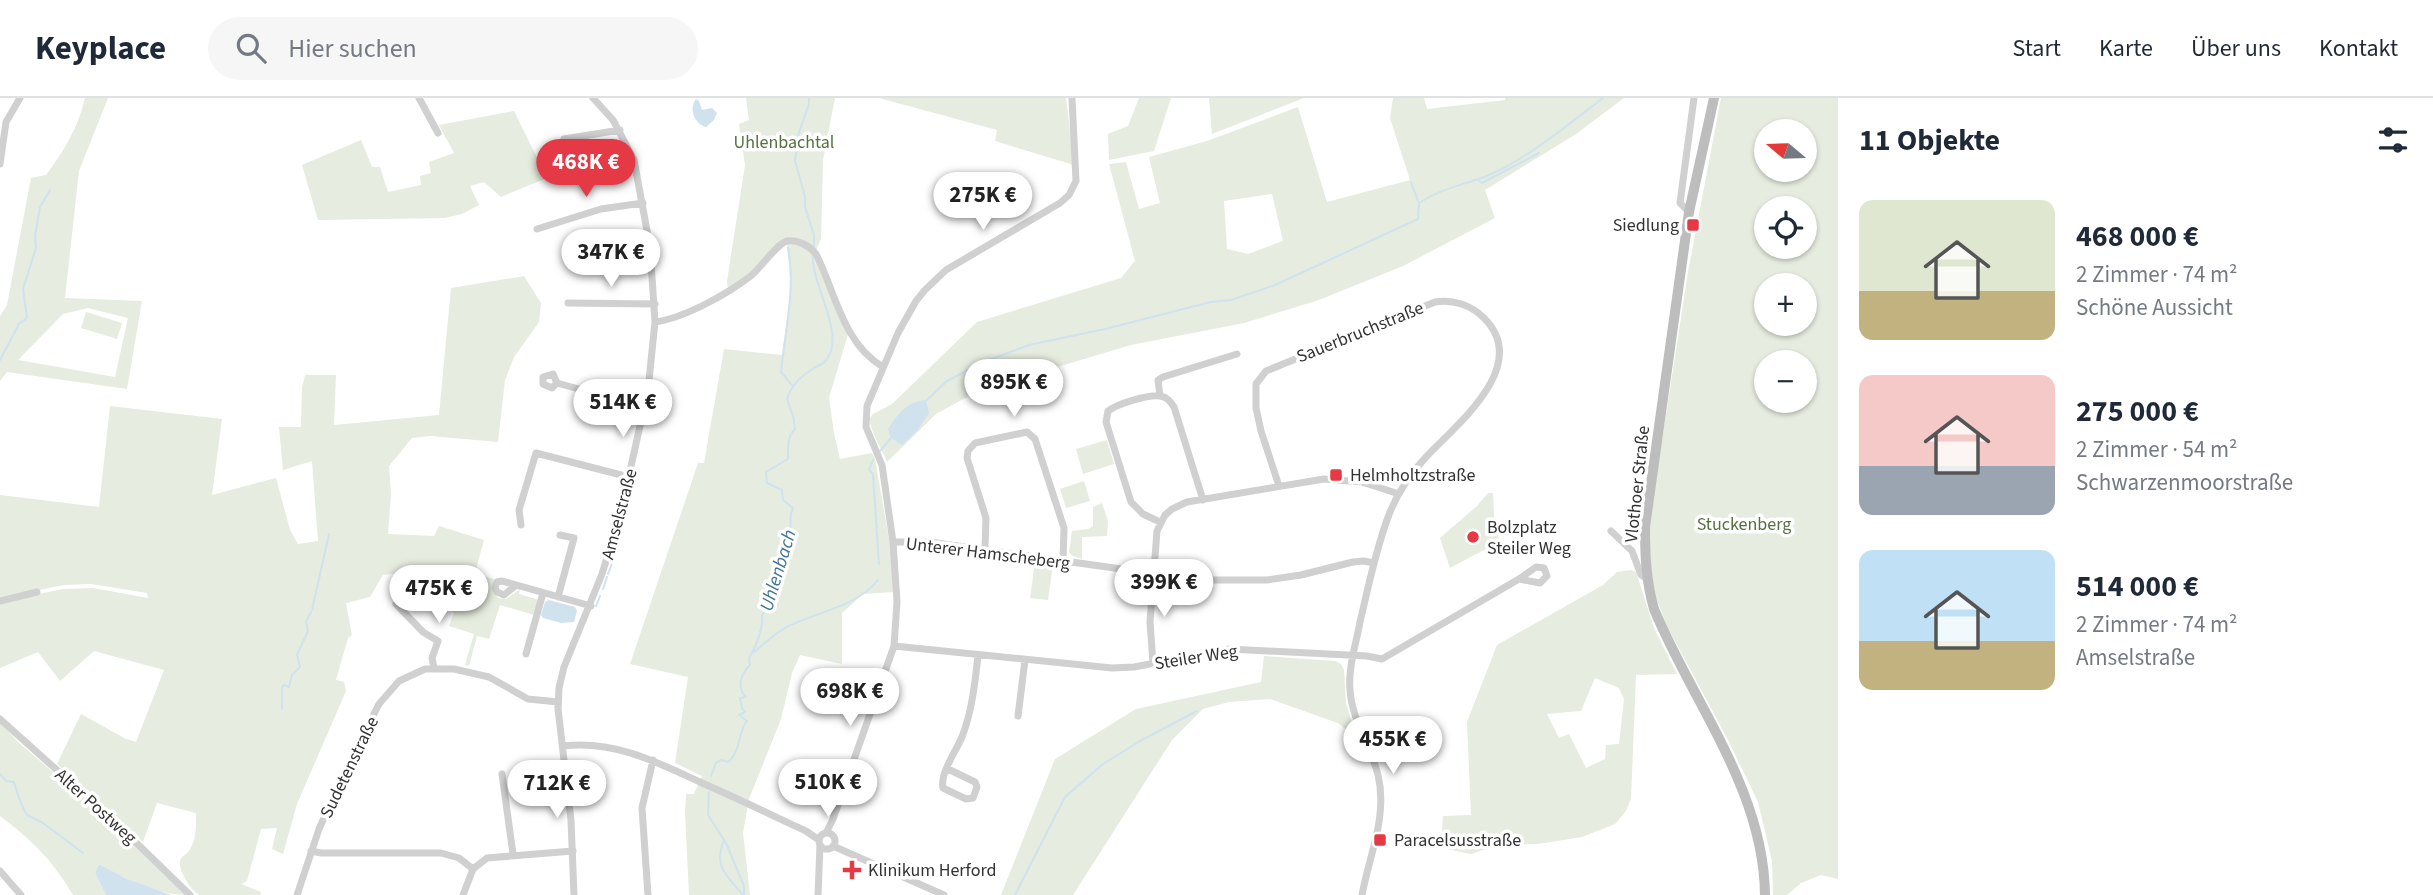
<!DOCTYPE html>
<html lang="de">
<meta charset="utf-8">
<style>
body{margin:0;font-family:"Source Sans 3",sans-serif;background:#f6f6f7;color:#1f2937;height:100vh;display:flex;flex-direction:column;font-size:26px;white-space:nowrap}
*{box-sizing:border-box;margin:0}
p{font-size:23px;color:#747a83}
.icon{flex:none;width:38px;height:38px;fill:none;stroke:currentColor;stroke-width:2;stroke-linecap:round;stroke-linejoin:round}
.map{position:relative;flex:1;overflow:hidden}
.sheet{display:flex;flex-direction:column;background:#fff;width:595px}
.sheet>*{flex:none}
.needle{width:46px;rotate:289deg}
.fabs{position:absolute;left:1754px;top:21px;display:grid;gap:14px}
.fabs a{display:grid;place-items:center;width:63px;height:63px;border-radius:50%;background:#fff;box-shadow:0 2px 5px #0004;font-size:35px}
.price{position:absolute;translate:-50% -60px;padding:0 16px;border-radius:24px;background:#fff;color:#222;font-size:23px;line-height:46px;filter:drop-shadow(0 2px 4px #0008)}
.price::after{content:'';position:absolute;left:50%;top:42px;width:21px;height:16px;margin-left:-10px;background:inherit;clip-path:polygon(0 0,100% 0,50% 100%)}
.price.on{background:#e63946;color:#fff}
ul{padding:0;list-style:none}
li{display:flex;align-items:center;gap:21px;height:175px;padding:0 21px}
li span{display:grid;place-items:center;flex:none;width:196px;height:140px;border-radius:14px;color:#555}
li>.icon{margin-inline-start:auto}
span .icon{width:84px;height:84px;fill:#fffc;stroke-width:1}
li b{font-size:30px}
h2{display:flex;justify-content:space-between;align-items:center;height:84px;padding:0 21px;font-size:30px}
header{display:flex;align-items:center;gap:42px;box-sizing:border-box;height:98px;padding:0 35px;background:#fff;border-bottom:2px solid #e0e1e3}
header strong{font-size:33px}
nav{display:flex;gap:38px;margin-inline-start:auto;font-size:24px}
.search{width:490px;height:63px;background:#f6f6f7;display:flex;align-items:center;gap:18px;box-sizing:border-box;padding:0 24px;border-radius:38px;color:#747a83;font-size:26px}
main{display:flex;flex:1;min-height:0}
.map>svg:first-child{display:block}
.green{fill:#e6ecdf;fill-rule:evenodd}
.water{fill:#cfe2ee}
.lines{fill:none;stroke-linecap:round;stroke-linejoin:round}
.stream{stroke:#cfe2ee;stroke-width:2}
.minor{stroke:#d0d0d0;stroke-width:7}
.secondary{stroke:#bdbdbd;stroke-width:10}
.poi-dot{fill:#e63946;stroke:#fff;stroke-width:2.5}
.labels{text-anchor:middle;stroke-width:7;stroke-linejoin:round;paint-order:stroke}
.park-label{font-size:18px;fill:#56703f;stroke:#fff}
.poi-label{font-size:18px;fill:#333;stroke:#fff;text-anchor:start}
.street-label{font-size:18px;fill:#333;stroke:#fff}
.water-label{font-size:19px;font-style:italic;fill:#3f7597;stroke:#fff}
</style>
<header>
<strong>Keyplace</strong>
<div class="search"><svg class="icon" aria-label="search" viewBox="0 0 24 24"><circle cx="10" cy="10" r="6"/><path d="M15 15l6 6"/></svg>Hier suchen</div>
<nav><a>Start</a><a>Karte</a><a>Über uns</a><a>Kontakt</a></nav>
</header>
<main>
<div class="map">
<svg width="1838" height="797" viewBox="0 0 1838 797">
<rect width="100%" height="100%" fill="#fff"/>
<path class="green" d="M85 0H108L79 73 65 200 142 203 127 291 7 274 0 283V218L7 207 31 80 46 77C64 53 78 30 85 0ZM88 210 128 220 115 279 18 262 63 216Z
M746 0H835L823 62 821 140 815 156 848 236 829 300 834 335 840 361 872 355 875 361 892 458 893 494 863 496 842 515V566L800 557 792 575 781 621 749 701 743 735 750 797H689L685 714 686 696H694L702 678 675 665 688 579 630 566 698 365H704L724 251 782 257 791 190 787 145 784 140 766 162 728 191 727 183 745 67 739 26 749 22Z
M879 0H1066L1074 67 995 43 997 32Z
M1139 0H1171L1154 53 1109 62 1108 36 1128 28Z
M1209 0H1304L1212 36Z
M1393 0H1424L1427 11 1505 2V0H1624L1576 36 1485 92 1495 120 1403 168 1319 202 1244 225 1131 247 980 292 936 316 887 364C880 347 873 339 869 321L873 316 892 306 977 224 1121 180 1135 163 1109 66 1126 64 1139 111 1160 105 1149 59 1207 43 1298 9 1327 104 1410 82 1390 20ZM1272 96 1283 143 1248 156 1227 151 1224 103Z
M1721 0H1838V781L1821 777 1801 785 1787 797H1773L1772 763 1758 704 1728 642 1667 528 1656 500 1651 474 1649 427 1688 174ZM1766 33H1804V72H1766ZM1766 110H1804V149H1766ZM1766 187H1804V226H1766ZM1766 264H1804V303H1766Z
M514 13 547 80 501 99 484 84 470 88 479 107 462 116 445 120 318 122 302 67 361 42 372 69H380L388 94 421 87 420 78 431 75 429 64 454 55 439 27Z
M524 178 541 205 539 224 514 259 505 282 498 344 430 338 412 340 389 368 391 396 388 436 434 438 439 428 484 442 475 475 494 481 492 492 498 500 506 501 520 491 519 496 539 502 534 517 500 507 489 541 477 538 469 568 465 567 474 536 449 528 454 515 412 481 398 475 383 477 370 499 346 505 352 537 348 540 336 582 344 584 346 593 297 706 283 756 272 751 277 730 261 731 247 783 241 786 261 794 260 797H200C192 794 180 775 180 766 179 759 186 757 189 753 197 741 196 728 196 715L157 705 143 744 57 666 81 616 126 641 136 644 164 572 94 553 60 583 38 554 0 570V504L63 491 93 490 148 500 147 495 91 486 64 487 0 500V397L99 409 110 308 222 321 212 397 276 380 290 432 298 446 318 443 312 363 283 372 279 329H301L302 290 305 277H336L334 327 439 317 451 190Z
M86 214 122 225 117 241 81 230Z
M1107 342 1114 366 1083 376 1076 351Z
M1084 383 1090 403 1066 410 1060 391Z
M1488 395H1493L1494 418 1499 444 1450 470 1440 440 1477 408Z
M1102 405 1108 423 1107 438 1082 439V461L1073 458 1069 454 1072 433 1088 431 1093 428V409Z
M1035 464 1053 467 1048 502 1030 500Z
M1631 472 1636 474 1654 530 1677 576 1636 577 1631 701 1626 713 1615 726 1582 739 1538 746 1498 747 1471 756 1441 750 1443 718 1471 717 1467 624 1497 547 1603 487 1617 474ZM1595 580 1619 590 1624 601 1619 646 1606 647 1605 661 1586 670 1569 636 1559 640 1547 616 1581 613Z
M1264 558 1335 563 1341 566 1344 572 1346 605 1357 641 1338 625 1270 601 1229 604 1203 611 1172 642 1073 797H1001L1055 661 1136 611 1261 584Z
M0 624 18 644 119 731 187 797C156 797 126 781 99 766L95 775 106 797H73C54 764 31 741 0 718Z"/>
<path class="water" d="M696 1 699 3 702 12 712 10 717 15 714 22 706 29C695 26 688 11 696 1Z
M926 302 929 315 917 333 902 347 891 340 888 331C898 316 907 303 926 302Z
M549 502 575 509 577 513 574 524 561 525 543 520 541 517 545 504Z
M99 766 127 781 171 797H106L95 775Z"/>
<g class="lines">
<path class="stream" d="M809 0V6L799 34 795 63 805 98V109L814 137V148
M1479 82 1482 85 1539 55
M1411 84 1418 103
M788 150C796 188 785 235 781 274L792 287
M0 262 19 226 27 220 23 191 36 150 35 138 40 109 50 92
M927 302 947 283 981 265 1029 247 1105 231 1211 204 1231 202 1275 187 1418 121 1419 105C1441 90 1465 87 1489 77 1527 61 1570 25 1603 0
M880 353 892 339
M873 362 869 372 873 376 879 466
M608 476 613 463
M603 491 607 479
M596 508 600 498
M312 512 329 436
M754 554C764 546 774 536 785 530 814 514 856 510 878 482
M282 611V589L284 587 289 589 292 577 300 569 297 557 308 533 306 524 311 514
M64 673 74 682
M0 676 6 683 14 684C17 694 21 708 27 717L43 725 83 755
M711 678 716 665 721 662 728 664C741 654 737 636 747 623L739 617 745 614 742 610 740 600 746 599C736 589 741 576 750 567L749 560C755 551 764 529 762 517 767 510 770 498 770 489L774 486C773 473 786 452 790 438 792 428 788 419 793 410L783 402 782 392 767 385 766 374 788 361C788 351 787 338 795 331L794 322 787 301C791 287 801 278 814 270 818 268 825 265 827 261 846 235 810 185 813 156
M709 694 708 717 726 745 744 788V797
M724 742C713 770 727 777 743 797
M1015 797 1065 699 1103 666 1140 643 1197 613"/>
<path class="minor" d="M419 0 438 35
M564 41 620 32
M0 66 6 24 20 0
M1689 114 1680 105 1694 0
M537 131 601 111 643 105
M568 205 655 206
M655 224C685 220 729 195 752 177 761 169 778 145 787 143 797 141 810 148 816 156 835 193 843 246 883 269
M557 285 553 276 543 279V286L552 290 557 285 644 309
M1160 298 1158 282 1163 279 1237 256
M1279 388 1261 333 1256 310V286L1266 273 1435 204C1453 201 1471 207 1484 220 1532 268 1456 327 1426 359 1409 377 1395 399 1387 422 1375 455 1368 490 1360 524 1356 546 1348 570 1350 592 1352 623 1371 648 1378 677 1388 718 1369 758 1362 797
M1160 424 1143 416 1131 404 1106 324 1108 313C1117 306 1149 296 1160 298 1167 299 1170 303 1174 309L1203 402
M521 427 519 412 536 355 629 379
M1611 433 1632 453 1641 477 1647 480
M893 444H930L1199 482H1267L1301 477 1353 464 1364 463 1374 465
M985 451 986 420 967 360 968 353 975 345 1027 334 1035 341 1064 430 1063 463
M515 488 504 497 497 494 495 490 497 484 502 483 591 508
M558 499 574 440 560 437
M0 503 37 494
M396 506 423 534 438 543 432 560 434 570
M894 548 1112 570 1134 569 1229 551 1367 558 1382 561 1519 481 1536 469 1544 470 1547 478 1540 485 1519 481
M526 556 543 495
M1153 565 1150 524 1157 433 1165 417 1172 411 1187 404 1324 381 1362 384 1399 396
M1018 618 1025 562
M0 621 117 726 190 797
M563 648C614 642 657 664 702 685 737 700 771 717 806 733L819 742
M948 671 975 684 977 689 973 700 966 701 943 690C940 675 956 653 962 639 972 613 975 585 978 558
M502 676 513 756
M826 735 833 721 894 548 897 504 893 444 882 367 866 329 867 308 898 235 916 203 925 192 946 172 1060 105 1069 97 1076 83 1072 0
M819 743a8 8 0 1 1 16 0a8 8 0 1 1-16 0Z
M833 748 944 797
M311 753 321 755H441L459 760 473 771
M0 773 21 797
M297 797 319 731 344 675 379 606 399 583 425 571H454L489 579 528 601 558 604
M463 797 473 771 487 760 573 753
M574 797 571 722 558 611 559 590 564 569 602 476 621 413 648 292 655 224 650 149 634 62 613 22 593 0
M648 797 642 710 653 662
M818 797 820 747"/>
<path class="secondary" d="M1714 0 1689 114 1645 429C1645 457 1646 483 1654 511 1693 605 1764 692 1765 797"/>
</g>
<g class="poi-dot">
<rect x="1686" y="120" width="14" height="14" rx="3.5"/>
<rect x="1329" y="370" width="14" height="14" rx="3.5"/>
<circle cx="1473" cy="439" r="7"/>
<rect x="1373" y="735" width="14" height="14" rx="3.5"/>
<path d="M848.5 761.5h7v7h7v7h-7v7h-7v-7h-7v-7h7z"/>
</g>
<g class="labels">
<g class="park-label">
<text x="784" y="50">Uhlenbachtal</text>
<text x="1744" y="432">Stuckenberg</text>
</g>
<g class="poi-label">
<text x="1679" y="133" text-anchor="end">Siedlung</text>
<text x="1350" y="383">Helmholtzstraße</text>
<text x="1487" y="435">Bolzplatz<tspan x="1487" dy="21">Steiler Weg</tspan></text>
<text x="1394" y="748">Paracelsusstraße</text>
<text x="868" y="778">Klinikum Herford</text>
</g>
<g class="street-label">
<text transform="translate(1360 234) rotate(-22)" y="6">Sauerbruchstraße</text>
<text transform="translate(1637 386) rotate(-84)" y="6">Vlothoer Straße</text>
<text transform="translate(619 416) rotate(-75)" y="6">Amselstraße</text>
<text transform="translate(988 455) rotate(7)" y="6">Unterer Hamscheberg</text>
<text transform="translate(1196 559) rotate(-9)" y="6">Steiler Weg</text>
<text transform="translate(349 669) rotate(-64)" y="6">Sudetenstraße</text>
<text transform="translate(96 708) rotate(42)" y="6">Alter Postweg</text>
</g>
<g class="water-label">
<text transform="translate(777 472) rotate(-73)" y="7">Uhlenbach</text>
</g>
</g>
</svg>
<div class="fabs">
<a><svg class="needle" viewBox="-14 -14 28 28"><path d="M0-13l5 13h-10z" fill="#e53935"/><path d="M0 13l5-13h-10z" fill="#747a83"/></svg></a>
<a><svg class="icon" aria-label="locate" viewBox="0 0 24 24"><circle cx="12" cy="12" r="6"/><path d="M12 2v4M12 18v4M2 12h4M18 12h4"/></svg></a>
<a>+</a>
<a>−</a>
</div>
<b class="price on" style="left:586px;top:101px">468K €</b>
<b class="price" style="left:983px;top:134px">275K €</b>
<b class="price" style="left:611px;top:191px">347K €</b>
<b class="price" style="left:1014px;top:321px">895K €</b>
<b class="price" style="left:623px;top:341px">514K €</b>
<b class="price" style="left:1164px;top:521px">399K €</b>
<b class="price" style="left:439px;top:527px">475K €</b>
<b class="price" style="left:850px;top:630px">698K €</b>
<b class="price" style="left:1393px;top:678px">455K €</b>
<b class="price" style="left:828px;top:721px">510K €</b>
<b class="price" style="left:557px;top:722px">712K €</b>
</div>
<section class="sheet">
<h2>11 Objekte<svg class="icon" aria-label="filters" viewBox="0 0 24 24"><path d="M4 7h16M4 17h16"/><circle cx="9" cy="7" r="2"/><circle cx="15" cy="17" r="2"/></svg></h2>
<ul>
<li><span style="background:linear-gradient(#dfe7d0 65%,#c2b280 0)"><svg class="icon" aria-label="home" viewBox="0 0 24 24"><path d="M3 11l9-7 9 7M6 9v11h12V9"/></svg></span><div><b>468 000 €</b><p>2 Zimmer · 74 m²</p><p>Schöne Aussicht</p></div></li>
<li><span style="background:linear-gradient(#f6c9c9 65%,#9aa5b1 0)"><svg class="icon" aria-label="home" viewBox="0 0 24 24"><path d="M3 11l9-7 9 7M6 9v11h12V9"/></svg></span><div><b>275 000 €</b><p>2 Zimmer · 54 m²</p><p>Schwarzenmoorstraße</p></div></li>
<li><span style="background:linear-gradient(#bfe0f5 65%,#c2b280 0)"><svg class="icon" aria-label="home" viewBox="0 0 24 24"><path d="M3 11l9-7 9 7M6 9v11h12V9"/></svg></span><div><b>514 000 €</b><p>2 Zimmer · 74 m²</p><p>Amselstraße</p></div></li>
</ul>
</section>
</main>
